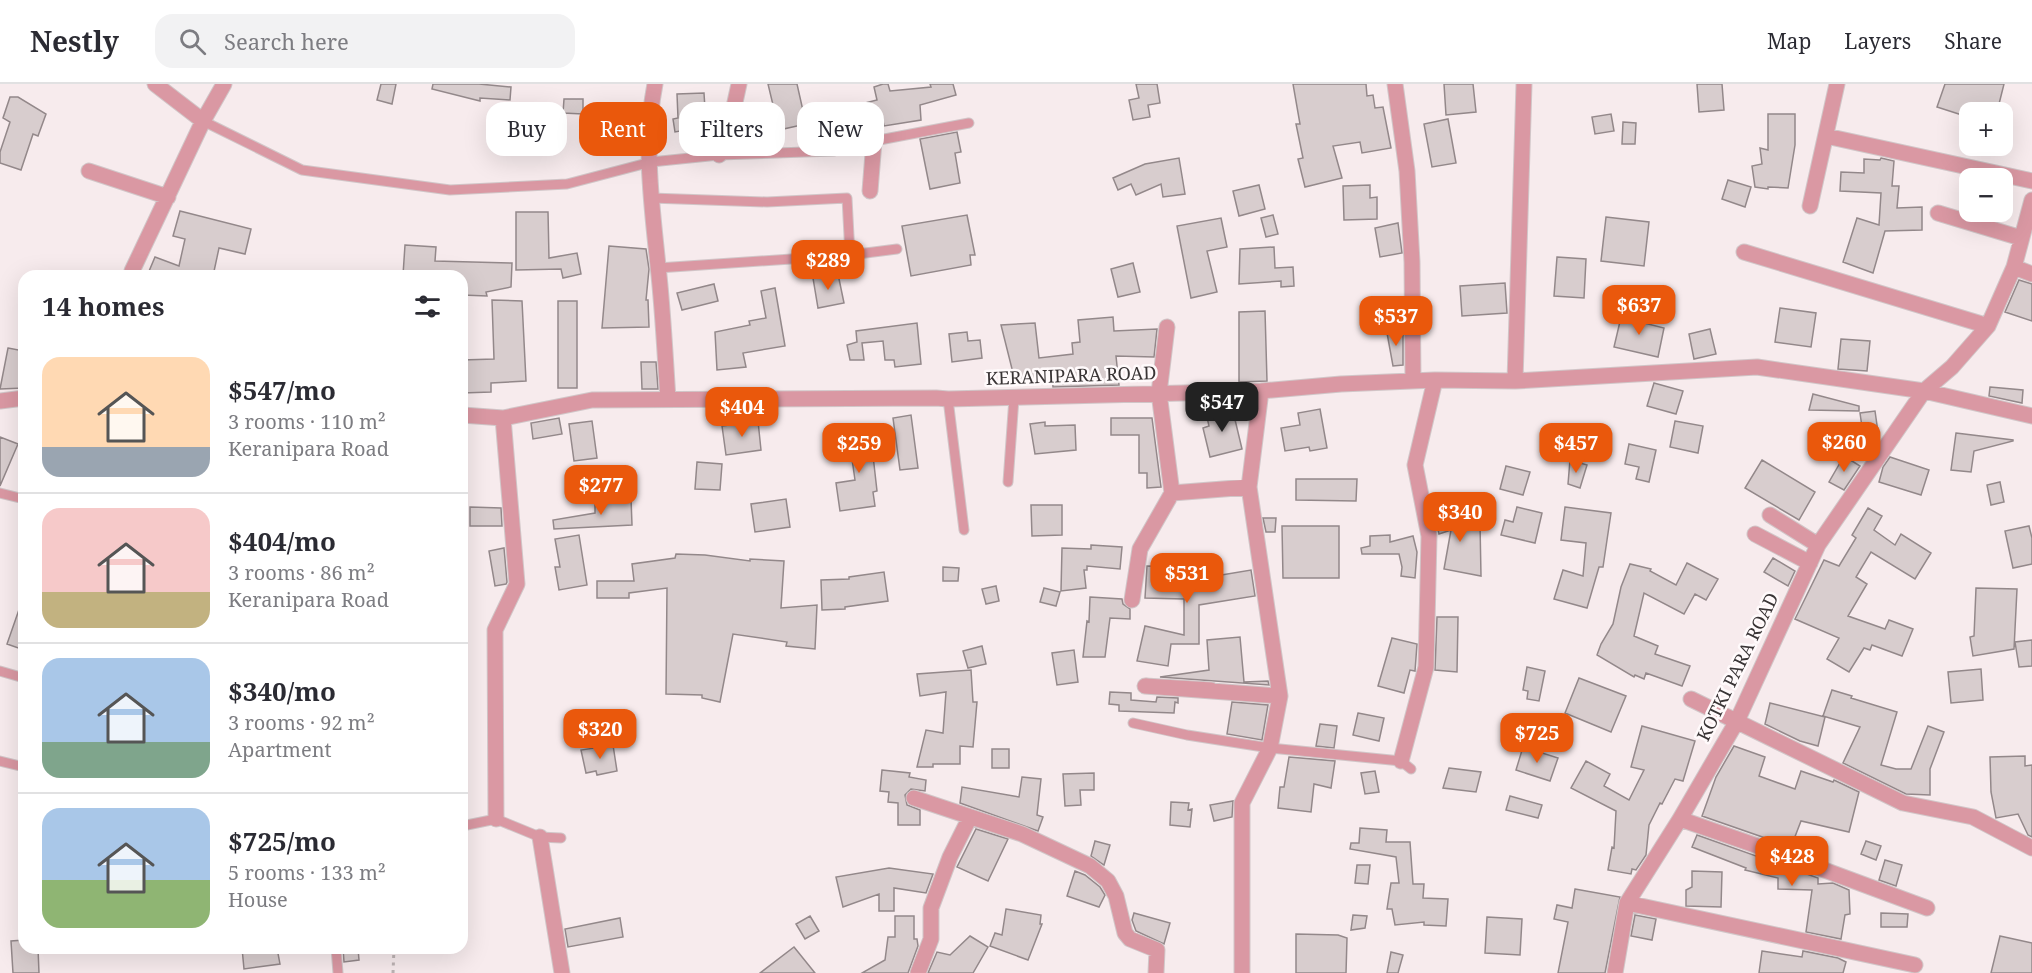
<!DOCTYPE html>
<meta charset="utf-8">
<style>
body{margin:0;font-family:"Noto Serif",serif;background:#f2f2f3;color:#2b2b33;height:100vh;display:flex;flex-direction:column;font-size:22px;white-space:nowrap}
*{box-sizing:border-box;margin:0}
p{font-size:20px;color:#7c7c81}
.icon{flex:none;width:33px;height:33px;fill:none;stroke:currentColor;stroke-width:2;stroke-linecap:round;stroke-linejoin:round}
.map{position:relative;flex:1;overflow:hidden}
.panel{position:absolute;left:18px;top:186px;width:450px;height:684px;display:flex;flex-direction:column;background:#fff;border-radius:18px;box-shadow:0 6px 24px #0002}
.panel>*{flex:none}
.guide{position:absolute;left:486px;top:18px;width:570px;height:54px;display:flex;gap:12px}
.fabs{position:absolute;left:1959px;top:18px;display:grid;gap:12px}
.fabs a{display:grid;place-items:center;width:54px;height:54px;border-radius:12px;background:#fff;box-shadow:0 6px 24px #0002;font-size:30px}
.price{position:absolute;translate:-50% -51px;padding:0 14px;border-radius:12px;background:#ea580c;color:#fff;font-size:20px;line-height:39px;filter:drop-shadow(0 2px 3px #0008)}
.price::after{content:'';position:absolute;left:50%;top:36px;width:18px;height:14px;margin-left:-9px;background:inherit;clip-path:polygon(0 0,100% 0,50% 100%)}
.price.active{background:#222;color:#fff}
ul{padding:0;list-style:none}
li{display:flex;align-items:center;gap:18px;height:150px;padding:0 24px}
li+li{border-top:2px solid #e1e1e2}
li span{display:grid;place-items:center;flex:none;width:168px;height:120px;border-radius:18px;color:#555}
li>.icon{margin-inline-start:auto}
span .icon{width:72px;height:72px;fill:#fffc;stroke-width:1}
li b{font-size:26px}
h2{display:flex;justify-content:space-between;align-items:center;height:72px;padding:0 24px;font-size:26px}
.tag{padding:0 21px;border-radius:18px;background:#fff;box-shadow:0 6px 24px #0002;font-size:21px;line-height:54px}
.tag.active{background:#ea580c;color:#fff}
header{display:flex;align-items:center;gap:36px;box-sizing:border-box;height:84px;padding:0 30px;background:#fff;border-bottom:2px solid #e1e1e2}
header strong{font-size:28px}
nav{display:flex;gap:33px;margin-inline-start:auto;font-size:21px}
.search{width:420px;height:54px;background:#f2f2f3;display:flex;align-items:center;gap:15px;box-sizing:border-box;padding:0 21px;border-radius:18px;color:#7c7c81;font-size:22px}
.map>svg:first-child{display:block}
.building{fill:#d8cdce;stroke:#93888a;stroke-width:1.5}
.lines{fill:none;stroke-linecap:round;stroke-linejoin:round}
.lane-casing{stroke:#d1c6c8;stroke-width:11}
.street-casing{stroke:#d1c6c8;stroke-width:17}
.path{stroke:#bdb3b4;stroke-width:3;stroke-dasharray:3 4.5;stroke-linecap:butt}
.lane{stroke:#da98a3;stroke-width:9}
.street{stroke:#da98a3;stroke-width:15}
.labels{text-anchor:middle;stroke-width:5;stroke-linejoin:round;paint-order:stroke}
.street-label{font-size:18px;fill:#393435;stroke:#fffafb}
</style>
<header>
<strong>Nestly</strong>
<div class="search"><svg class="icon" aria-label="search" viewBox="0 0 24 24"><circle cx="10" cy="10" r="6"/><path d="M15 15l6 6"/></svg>Search here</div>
<nav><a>Map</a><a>Layers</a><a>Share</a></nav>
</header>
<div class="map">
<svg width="2032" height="889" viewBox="0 0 2032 889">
<rect width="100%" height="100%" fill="#f7ebed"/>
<path class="building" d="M381 0H396L392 20 377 16Z
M433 0H479L511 3 510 16 480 14V17L432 5Z
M768 0H797L806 40 779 46Z
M883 0H888L890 7 931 3 930 0H953L956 11 920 21 921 36 884 42 883 37 850 45 845 24 877 16 874 3Z
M1136 0H1157L1160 19 1148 21 1150 33 1133 36 1129 16 1139 14Z
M1293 0H1366L1367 12 1373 11 1375 24 1383 23 1391 64 1362 69 1360 58 1333 62 1342 94 1305 103 1298 75 1303 74 1296 40H1300Z
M1444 0H1473L1476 28 1446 31Z
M1697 0H1722L1724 26 1699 28Z
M1945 0H2004L1997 28H1966L1965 32 1937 23Z
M704 9 705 25H700L703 43 675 48 673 35 678 34 677 10Z
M10 13H18L46 30 38 52 33 50 21 86 0 79V68L10 38 3 34Z
M564 15H583V30L563 29Z
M1611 30 1614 47 1595 50 1592 33Z
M1768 30H1795V61L1788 104 1768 103V105L1755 103 1752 82 1762 80 1760 64 1768 66Z
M1448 35 1456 79 1432 83 1424 40Z
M1623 38 1636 39 1635 60H1622Z
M957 48 961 68 955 69 960 99 930 105 920 55Z
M1179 74 1185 110 1163 113 1161 100 1136 111 1131 100 1118 106 1113 94 1145 80Z
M1881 74 1894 77 1892 102H1899L1897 124 1922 123V146L1885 147 1873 189 1843 178 1857 134 1879 141 1881 109 1840 107 1841 88 1864 89V75L1880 76Z
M1728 96 1751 103 1745 123 1722 115Z
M1259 101 1265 125 1239 132 1233 107Z
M1370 101V114L1377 113V135L1344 136 1343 102Z
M180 127 251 145 245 170 219 164 213 192H147L155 173 179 182 185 155 173 152Z
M516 128H548L549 174 577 169 581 190 563 194 561 185 516 186Z
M967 131 975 171H970L971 181 911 192 902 142Z
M1273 131 1278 150 1266 153 1261 134Z
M1606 133 1649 138 1644 182 1601 177Z
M1221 134 1227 163 1207 167 1217 208 1191 214 1177 142Z
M1398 139 1402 169 1380 173 1375 144Z
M405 161 436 163 435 177 512 179 511 203 486 208 487 212 462 211V192L403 191Z
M609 162 646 165 649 185 646 216H648L649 243 602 244Z
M1274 163 1275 184 1293 183 1294 202 1281 203V197L1239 200 1240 165Z
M1557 173 1586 175 1584 214 1554 212Z
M1133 179 1140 208 1118 213 1111 185Z
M838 190 844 219 818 224 813 194Z
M2019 196 2032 200V237L2005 228Z
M1505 199 1507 229 1462 232 1460 202Z
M714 200 718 217 682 226 677 209Z
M775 204 785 262 743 269 746 283 717 286 715 248 750 241 749 237 766 234 761 207Z
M492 216 522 217 526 297 491 299V308L462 309V276L494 275Z
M558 217H577V304H558Z
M1780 224 1816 229 1811 263 1775 258Z
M1265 227 1267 297 1239 298V228Z
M1622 229 1645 234 1644 239 1664 244 1658 273 1614 263Z
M1113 233 1114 247 1157 245 1154 273 1116 272 1119 301 1053 303 1052 294 1015 297 1001 241 1035 239 1039 274 1073 270 1072 259 1080 258 1078 236Z
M917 239 921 280 895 283 894 276H885L883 257 862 259 864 276H850L847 261 857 258 856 247Z
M1710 245 1716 270 1694 275 1689 250Z
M1403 246V281L1393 282 1387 249Z
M967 248 968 257 980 256 982 274 952 278 949 250Z
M1841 255 1870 257 1867 287 1838 285Z
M8 264 24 267V304L0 305Z
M641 278H656L658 305H642Z
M1654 299 1683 307 1676 330 1647 322Z
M1990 303 2023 306 2022 319 1989 312Z
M1813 310 1859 322V327L1809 326Z
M1232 323 1242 365 1210 373 1203 344 1209 342 1206 329Z
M1320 325 1327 364 1310 367 1309 363 1285 367 1281 344 1300 341 1298 329Z
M1875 327 1878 348 1863 350 1860 329Z
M911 331 918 384 900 386 893 334Z
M559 334 562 350 533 355 531 339Z
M1111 334H1152L1161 403 1147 404V389H1139V351H1111Z
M592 337 597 374 574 377 569 340Z
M758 337 761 366 726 371 722 342Z
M1675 337 1703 342 1698 369 1670 363Z
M1045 338V342L1075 341 1076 366 1035 370 1030 340Z
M870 345 877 407 873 408 875 422 840 427 836 399 855 396 848 347Z
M1956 349 2013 356V357L1974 367 1971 388 1951 386Z
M0 353 18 360 0 402Z
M1629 360 1656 366 1649 398 1636 395 1639 383 1625 380Z
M1844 372 1860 382 1844 406 1829 398Z
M1890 373 1929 386 1921 411 1879 398 1883 383Z
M1570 376 1587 381 1580 404 1568 400Z
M1762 376 1815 408 1799 436 1745 404Z
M697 378 722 380 720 406 695 405Z
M1506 382 1530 388 1523 411 1500 405Z
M1296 395H1357L1356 417 1296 416Z
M2000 398 2004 418 1991 421 1987 401Z
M631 414 632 441 554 445 553 436 595 429V416Z
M786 415 790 443 755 448 751 420Z
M1443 415 1453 441 1480 440 1481 492 1444 485 1451 446 1439 450 1432 419Z
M1031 421H1062V451L1032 452Z
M470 423 501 424 502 442H470Z
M1517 423 1542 429 1535 459 1501 451 1505 436 1513 438Z
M1565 423 1611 429 1603 483H1599L1587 524 1554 515 1563 486 1583 492 1586 459 1561 456Z
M1868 424 1882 432 1874 446 1895 461 1901 450 1931 469 1915 495 1871 468 1856 493 1867 500 1848 532 1885 545 1889 536 1913 545 1902 572 1872 561 1870 566 1864 564 1849 588 1827 575 1839 554 1795 535 1824 476 1839 482 1856 454 1852 451Z
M1263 434H1276L1275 448H1266Z
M1282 442H1339V494H1283Z
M2029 442 2032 454V480L2013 484 2005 447Z
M579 451 587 501 559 506 555 483H560L555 455Z
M1390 451V458L1413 452 1417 468 1415 494 1401 492 1402 483 1399 470H1362L1361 464 1370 462V452Z
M1091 461 1122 463 1120 485 1087 482V486H1084L1086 504 1061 507 1062 464 1091 465Z
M504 464 507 498 506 500 495 502 489 467Z
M676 470 705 471 750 477V475L784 477 781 524 817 521 815 565 786 562 787 558 733 550 720 618 702 614V611L666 610 667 504 629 509V514H597V497H634L632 480 675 474Z
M1773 474 1795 487 1788 502 1764 488Z
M1687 479 1718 495 1706 516 1695 510 1684 530 1644 509 1634 552 1658 562 1655 570 1690 582 1682 602 1646 589 1644 595 1635 591 1634 593 1597 571 1601 560 1613 540 1621 503 1630 480 1651 485 1650 487 1676 501Z
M1147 482 1203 483V494L1251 486 1255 512 1199 521V560H1171L1168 582 1137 577 1145 542 1184 551V515L1145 514Z
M943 483 959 484 958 497H943Z
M884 488 888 517 845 523V525L822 526 821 496 849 495V493Z
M996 502 999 517 986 520 982 505Z
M1044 504 1060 508 1056 522 1040 518Z
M1976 504 2017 505 2014 565 1973 572 1970 553 1974 552Z
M1090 513 1122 515 1123 520 1130 525V535L1110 534 1105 573H1083L1087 537 1089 538Z
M22 517H24V566L7 560Z
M1437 533H1458L1457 588 1435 586Z
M1240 553 1244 598 1268 597 1269 601 1160 593 1209 586 1207 556Z
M1392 554 1417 560 1415 587 1410 586 1404 609 1378 602Z
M2032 556V582L2019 583 2015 558Z
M982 562 986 580 968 584 963 567Z
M1074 566 1078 598 1057 601 1052 569Z
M1527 583 1545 587 1539 617 1527 615 1528 607 1523 606Z
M1981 585 1983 616 1951 619 1948 588Z
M971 586 973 618H977L973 663 960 662V680H933V683H917L926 646 943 649 946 608 920 612 917 590Z
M1579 594 1626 612 1611 648 1565 629Z
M1832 606 1852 612 1851 614 1897 628 1881 681 1896 685H1911L1928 642 1944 648 1930 685V711L1906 710 1843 679 1860 643 1823 632Z
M1110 608 1131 609V616L1156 618 1157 613 1178 614V619L1175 618 1174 629 1119 627V621L1109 620Z
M1232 618 1268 621 1262 656 1227 650Z
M1770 619 1825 633 1818 662 1800 657 1765 640Z
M1358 629 1384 634 1379 657 1353 651Z
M1320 640 1337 642 1334 664 1316 662Z
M1642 642 1695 657 1683 697 1675 695 1662 720 1660 719 1649 741 1646 771 1636 786 1632 785 1631 790 1608 786 1612 763 1614 764 1616 727 1571 704 1586 677 1610 690 1604 702 1629 716 1644 686 1631 683Z
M613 661 617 687 597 691 596 687 586 689 581 666Z
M1734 662 1765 673 1759 692 1795 705 1801 687 1833 698 1834 696 1859 708 1849 748 1801 737 1791 763 1702 732 1716 693Z
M1523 663 1558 674 1550 697 1516 686Z
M992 665H1009V684H992Z
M2025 672V682L2032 681V753L2028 751 2018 730 1996 734 1991 708 1990 673Z
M1289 673 1335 677 1331 704 1314 700 1311 728 1278 724 1280 703H1284Z
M1449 684 1481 688 1476 708 1443 704Z
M882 686 910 689 909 693 926 696 925 707 911 705 905 711 907 721 920 726V741H898V719L888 718 889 708 880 707Z
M1375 687 1379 708 1365 710 1361 689Z
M1094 689V706H1080L1081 721 1065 722 1063 690Z
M1022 693 1041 695 1037 731 1043 733 1038 747 960 719 962 703 1019 713Z
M1510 712 1542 721 1538 734 1506 726Z
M1233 717 1232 733 1214 737 1210 721Z
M1171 718 1189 719 1188 726 1192 725 1190 743 1170 741Z
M1360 744 1387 746 1386 758H1410L1413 800H1424L1423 814 1448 815 1446 842 1424 841V838L1395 841 1392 825H1387L1391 799H1399L1396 773 1350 765 1351 759H1359Z
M976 745 1008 755 988 797 957 783Z
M1697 751 1818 794V800L1833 799 1849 806 1850 830 1845 831 1841 855 1806 848 1812 806 1778 805V794L1745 786 1746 784 1692 763Z
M1095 757 1110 761 1104 781 1091 772Z
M1866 757 1881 762 1876 776 1861 770Z
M1885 776 1902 781 1896 802 1879 796Z
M1357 781H1370L1368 800 1355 799Z
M889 784 933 790 926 809 894 804V827H879V810L843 823 836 793Z
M1075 787 1085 791 1100 803 1105 811 1099 823 1067 812Z
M1692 787 1722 788 1721 823 1686 822V806L1692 803Z
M1575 805 1620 813 1605 889H1558L1568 838 1554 835 1557 821 1572 824Z
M1006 825 1041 831 1040 840H1042L1028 876 990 862 995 849 1002 851Z
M1134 829 1170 839 1164 860 1136 847 1132 836Z
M1881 829 1908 830 1907 843H1881Z
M1353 831 1367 832 1365 844 1351 846Z
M1635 831 1656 835 1652 856 1631 852Z
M810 832 819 847 805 855 796 840Z
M895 832H914V855H917L918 862 908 889H862L885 876 888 853H895Z
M1487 833 1522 835 1520 871 1485 869Z
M620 834 623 853 568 863 565 845Z
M1296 850 1338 851 1347 854 1346 889H1296Z
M970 852 988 863 973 889H928L937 868 950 871Z
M2000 852 2032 859V889H1991Z
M24 856V864H38L39 889H13L11 857Z
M794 863 815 889H760Z
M242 864H277L280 880 244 885Z
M343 864H358L359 876 344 878Z
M1762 867 1802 873 1803 867 1838 874 1846 878 1843 889H1759Z
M1391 868 1403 871 1398 889H1387Z"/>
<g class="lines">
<defs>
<path id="lane" d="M203 37 302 86 450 106 567 100 651 78 719 71 834 67 850 57H874L969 39
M651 114 767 118 847 114 850 171
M658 184 850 171 897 165
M948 315 964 446
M1008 398 1014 314
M0 409 24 415
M0 587 24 594
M1133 639 1187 651 1270 664 1401 677 1411 685
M0 677 24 683
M462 742 496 735 540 753 561 754
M336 864 338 889"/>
<path id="street" d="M155 0 203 37
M655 0C643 60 652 122 658 182 663 226 665 271 668 315
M1395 0 1407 87 1412 178 1413 297
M1826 52 2032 97
M719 71 732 32 739 0
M89 87 168 113
M870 107 874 57
M1810 122 1837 0
M1938 129 2021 154
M1744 168 1988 242
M2014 183 2032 190
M132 192V187L203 37 224 0
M1167 243 1159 309 1172 409 1249 403
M1515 297 1524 0
M0 317 24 314
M462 331 503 334 592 316 936 314 948 315 1261 307 1341 300 1435 296 1515 297 1757 283 1924 307 2032 332
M1770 431 1818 461
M1755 450 1810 479
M1132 516 1140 465 1172 409
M1211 606 1145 602 1280 612
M1691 615 1903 719 1973 733 2032 764
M1401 677 1426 583 1429 452 1415 381 1435 296
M914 714 1022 750 1090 782 1108 797 1116 812 1125 849 1130 855 1157 866 1156 889
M496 735 495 546 517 500 503 334
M1680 735 1792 774 1927 824
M540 753 562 889
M1627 819 1915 881
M918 889 931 855V824L950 773 970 733
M1242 889V719L1270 664 1280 612 1249 403 1261 307
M1615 889 1627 819 1680 735 1737 637 1818 461 1924 307 1952 283 1988 242 2014 183 2032 116"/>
</defs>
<use href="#lane" class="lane-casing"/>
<use href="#street" class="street-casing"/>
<path class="path" d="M393 889 394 864"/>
<use href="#lane" class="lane"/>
<use href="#street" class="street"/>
</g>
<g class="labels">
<g class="street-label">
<text transform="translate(1071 292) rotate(-2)" y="6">KERANIPARA ROAD</text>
<text transform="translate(1738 583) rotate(-64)" y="6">KOTKI PARA ROAD</text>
</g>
</g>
</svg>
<div class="fabs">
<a>+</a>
<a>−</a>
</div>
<b class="price" style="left:828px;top:207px">$289</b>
<b class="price" style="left:1639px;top:252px">$637</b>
<b class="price" style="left:1396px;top:263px">$537</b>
<b class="price active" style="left:1222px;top:349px">$547</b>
<b class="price" style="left:742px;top:354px">$404</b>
<b class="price" style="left:1844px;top:389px">$260</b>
<b class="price" style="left:859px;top:390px">$259</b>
<b class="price" style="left:1576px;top:390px">$457</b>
<b class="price" style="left:601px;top:432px">$277</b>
<b class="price" style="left:1460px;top:459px">$340</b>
<b class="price" style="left:1187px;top:520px">$531</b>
<b class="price" style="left:600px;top:676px">$320</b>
<b class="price" style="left:1537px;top:680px">$725</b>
<b class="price" style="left:1792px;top:803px">$428</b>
<div class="guide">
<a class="tag">Buy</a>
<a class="tag active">Rent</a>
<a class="tag">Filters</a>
<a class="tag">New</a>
</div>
<section class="panel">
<h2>14 homes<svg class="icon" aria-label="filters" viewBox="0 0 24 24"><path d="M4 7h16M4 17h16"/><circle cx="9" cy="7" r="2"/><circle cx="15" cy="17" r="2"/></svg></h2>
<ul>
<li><span style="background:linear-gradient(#ffd9b3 75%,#9aa5b1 0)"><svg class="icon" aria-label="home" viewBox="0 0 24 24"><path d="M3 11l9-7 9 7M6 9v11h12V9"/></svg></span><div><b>$547/mo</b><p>3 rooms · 110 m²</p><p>Keranipara Road</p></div></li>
<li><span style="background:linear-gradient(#f6c9c9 70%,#c2b280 0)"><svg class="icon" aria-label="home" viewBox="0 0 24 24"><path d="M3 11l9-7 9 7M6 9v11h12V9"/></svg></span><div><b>$404/mo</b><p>3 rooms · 86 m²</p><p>Keranipara Road</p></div></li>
<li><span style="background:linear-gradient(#a9c7e8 70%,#7fa58c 0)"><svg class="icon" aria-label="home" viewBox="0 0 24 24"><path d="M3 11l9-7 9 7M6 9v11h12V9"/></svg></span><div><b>$340/mo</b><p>3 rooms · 92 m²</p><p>Apartment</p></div></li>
<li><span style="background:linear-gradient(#a9c7e8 60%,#8fb573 0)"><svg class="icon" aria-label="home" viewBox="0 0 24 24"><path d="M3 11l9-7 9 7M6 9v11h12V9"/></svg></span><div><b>$725/mo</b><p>5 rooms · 133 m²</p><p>House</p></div></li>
</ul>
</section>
</div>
